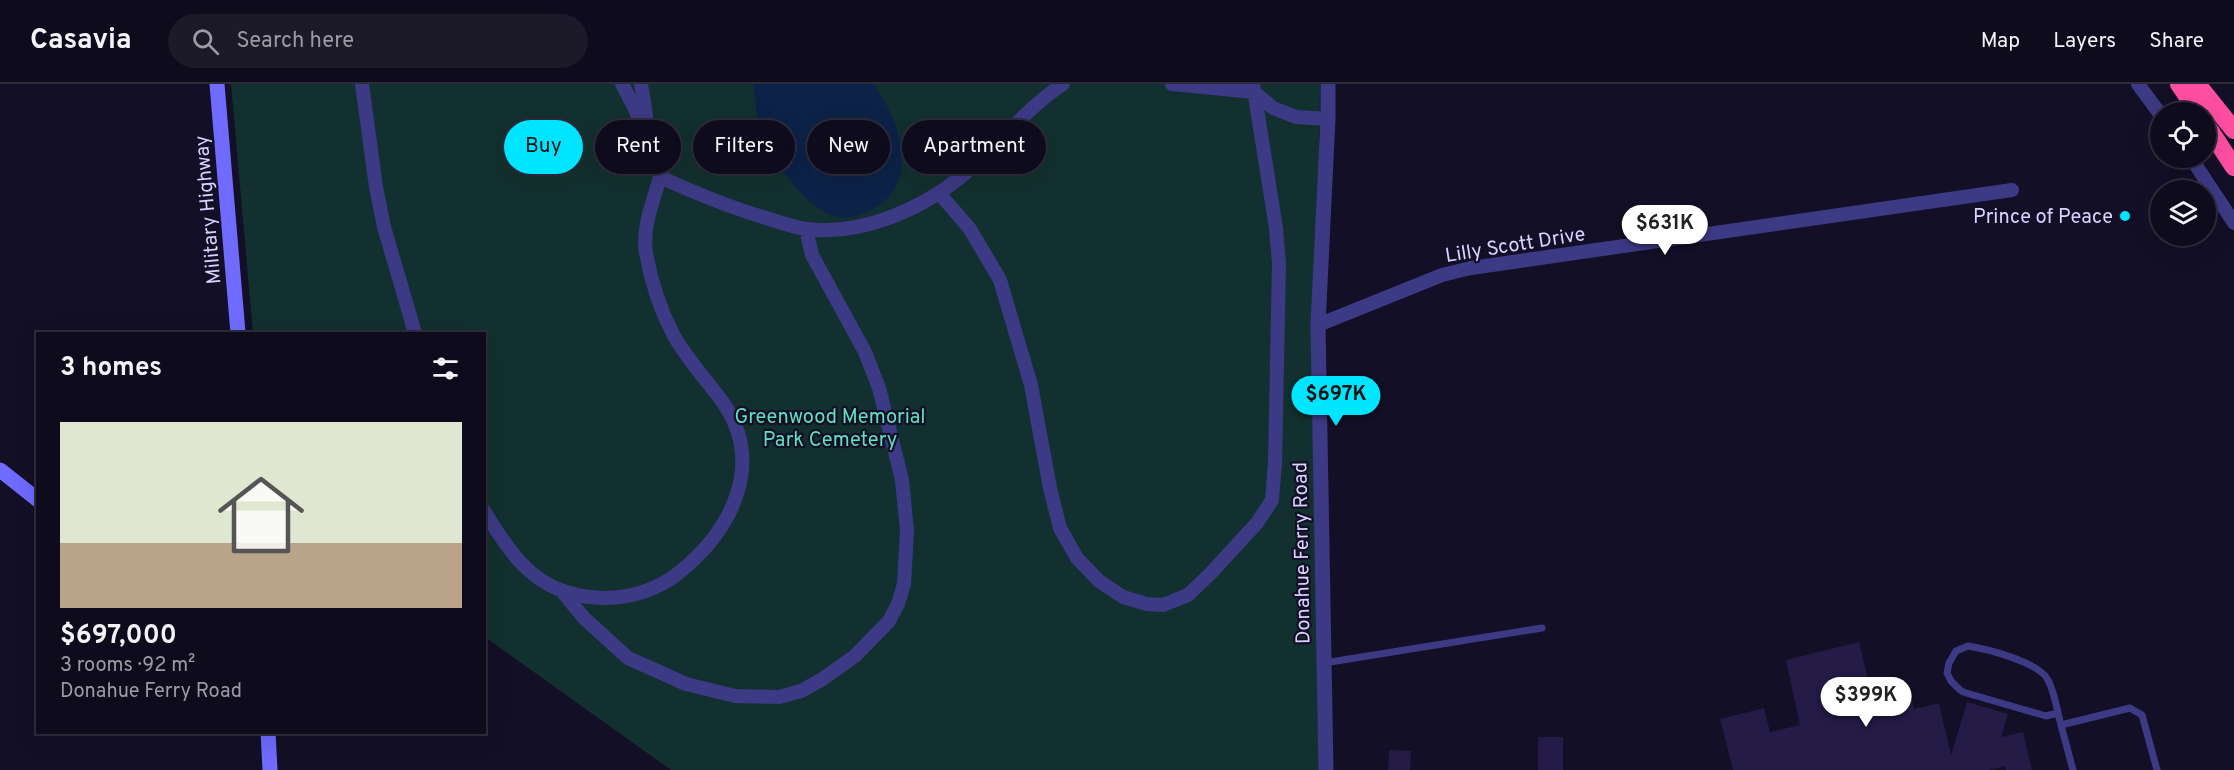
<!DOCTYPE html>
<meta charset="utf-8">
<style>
body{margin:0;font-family:Overpass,sans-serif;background:#1c1929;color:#f1f3f6;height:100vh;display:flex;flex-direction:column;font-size:22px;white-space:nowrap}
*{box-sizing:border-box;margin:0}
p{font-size:20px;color:#9b9ba3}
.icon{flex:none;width:33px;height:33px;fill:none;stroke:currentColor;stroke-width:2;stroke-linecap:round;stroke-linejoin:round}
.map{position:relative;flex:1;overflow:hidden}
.drawer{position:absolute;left:36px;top:248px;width:450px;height:402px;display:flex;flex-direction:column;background:#0e0b1c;border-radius:0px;box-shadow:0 6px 24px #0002,0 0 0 2px #2e2b3b}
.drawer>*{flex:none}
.banner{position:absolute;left:504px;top:36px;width:570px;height:54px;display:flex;gap:12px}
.controls{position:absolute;left:2150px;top:18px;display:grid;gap:12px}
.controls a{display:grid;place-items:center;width:66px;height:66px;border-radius:50%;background:#0e0b1c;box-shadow:0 6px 24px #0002,0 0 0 2px #2e2b3b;font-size:30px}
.price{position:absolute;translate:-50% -51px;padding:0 14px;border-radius:21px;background:#fff;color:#222;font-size:20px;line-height:39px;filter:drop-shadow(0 2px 3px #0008)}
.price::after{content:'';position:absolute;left:50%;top:36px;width:18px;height:14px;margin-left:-9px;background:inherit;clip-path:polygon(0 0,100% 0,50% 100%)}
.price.current{background:#00e5ff;color:#111}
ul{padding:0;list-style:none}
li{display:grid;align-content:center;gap:12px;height:318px;padding:0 24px}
li span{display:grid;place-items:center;height:186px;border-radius:0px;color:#555}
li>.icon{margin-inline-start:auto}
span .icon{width:108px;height:108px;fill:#fffc;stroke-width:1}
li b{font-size:26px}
h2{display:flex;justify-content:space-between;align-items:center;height:72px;padding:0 24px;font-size:26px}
.tag{padding:0 21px;border-radius:27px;background:#0e0b1c;box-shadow:0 6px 24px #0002,0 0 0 2px #2e2b3b;font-size:21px;line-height:54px}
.tag.current{background:#00e5ff;color:#111}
header{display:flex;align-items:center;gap:36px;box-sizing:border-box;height:84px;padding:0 30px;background:#0e0b1c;border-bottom:2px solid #2e2b3b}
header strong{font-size:28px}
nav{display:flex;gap:33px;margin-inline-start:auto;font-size:21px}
.search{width:420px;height:54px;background:#1c1929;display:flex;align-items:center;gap:15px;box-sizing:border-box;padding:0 21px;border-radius:33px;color:#9b9ba3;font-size:22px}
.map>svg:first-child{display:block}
.green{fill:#12302f}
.water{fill:#0c2248}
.building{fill:#241b47}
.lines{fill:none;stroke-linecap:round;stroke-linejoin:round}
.service{stroke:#3d3a85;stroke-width:7}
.minor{stroke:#3d3a85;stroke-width:14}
.tertiary{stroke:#3d3a85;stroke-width:15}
.secondary{stroke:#6f6bff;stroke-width:15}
.motorway{stroke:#ff4fa3;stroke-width:18}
.poi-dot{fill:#00e5ff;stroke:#130f26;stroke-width:2}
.labels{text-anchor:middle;stroke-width:4.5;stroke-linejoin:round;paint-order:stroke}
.street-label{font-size:20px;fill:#d9d4ff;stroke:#130f26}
.poi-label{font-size:20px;fill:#d9d4ff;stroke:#130f26;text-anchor:end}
.park-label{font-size:20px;fill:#5fe0c0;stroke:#130f26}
</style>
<header>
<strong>Casavia</strong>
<div class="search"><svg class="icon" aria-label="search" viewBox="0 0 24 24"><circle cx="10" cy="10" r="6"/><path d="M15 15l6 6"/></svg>Search here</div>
<nav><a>Map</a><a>Layers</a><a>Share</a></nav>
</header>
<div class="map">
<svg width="2234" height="686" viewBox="0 0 2234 686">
<rect width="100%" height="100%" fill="#130f26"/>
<path class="green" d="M231 0H1320L1318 241 1326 686H671L485 553 484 249H253Z"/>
<path class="water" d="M753 0H874C880 10 887 21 892 32 907 66 908 108 871 126 859 132 844 137 831 131 800 117 772 77 761 45 756 31 755 14 753 0Z"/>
<path class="building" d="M1859 558 1875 623 1912 614 1914 625 1939 619 1951 671 1967 618 2008 630 2001 653 2023 648 2032 686H2006L2005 682 1989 686H1733L1720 635 1764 624 1770 648 1800 641 1786 576Z
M1538 653H1563V686H1538Z
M1389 666 1411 667 1410 686H1388Z"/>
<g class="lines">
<path class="service" d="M1324 579 1542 544
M2058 629 2046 632 1963 608 1959 605 1951 597 1947 589 1949 579 1956 567 1968 562C1987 565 2039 578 2048 596 2055 609 2057 627 2061 641
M2073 686 2061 641 2130 624 2142 631 2157 686"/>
<path class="minor" d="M362 0 376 103 384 143 415 249
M622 0C639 30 651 60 660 93 695 109 729 123 766 134 779 138 793 143 806 145 861 152 920 126 962 92 997 63 1025 25 1063 0
M641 0 647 37
M1172 0 1254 8 1273 24 1296 33 1328 35
M2138 0 2160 30
M2191 74 2234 139
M939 109 970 145 1000 196 1031 301 1050 404 1060 444 1077 474 1099 497 1123 513 1147 520 1163 521 1188 511 1211 489 1257 439 1272 416 1275 379 1279 180 1276 144 1253 0
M1318 241 1442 191 1471 184 2012 106
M484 427C505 460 525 495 566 508 606 520 648 514 681 487 731 446 765 381 724 320 708 297 687 276 673 250 660 225 651 197 646 169 642 143 653 118 660 93
M561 506 584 534 628 574 686 600 735 612 779 613 801 607 821 596 855 572 889 537 898 520 904 500 907 447 902 396 879 304 865 268 812 171 806 145"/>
<path class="tertiary" d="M1326 686 1318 241 1328 35V0"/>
<path class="secondary" d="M217 0 238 249
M0 386 38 416
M268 648 270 686"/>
<path class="motorway" d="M2179 0 2198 28
M2197 0 2234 46
M2205 39 2234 83"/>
</g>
<circle class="poi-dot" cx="2125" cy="132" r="6"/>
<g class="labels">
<g class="street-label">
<text transform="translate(207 126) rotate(-95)" y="7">Military Highway</text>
<text transform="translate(1515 160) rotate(-9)" y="7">Lilly Scott Drive</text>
<text transform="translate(1301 469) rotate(-91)" y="7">Donahue Ferry Road</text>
</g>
<g class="poi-label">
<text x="2113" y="139">Prince of Peace</text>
</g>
<g class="park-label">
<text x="830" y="339">Greenwood Memorial<tspan x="830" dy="23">Park Cemetery</tspan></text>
</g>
</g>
</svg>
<div class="controls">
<a><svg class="icon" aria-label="locate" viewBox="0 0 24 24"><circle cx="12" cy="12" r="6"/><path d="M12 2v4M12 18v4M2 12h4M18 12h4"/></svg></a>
<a><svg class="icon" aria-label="layers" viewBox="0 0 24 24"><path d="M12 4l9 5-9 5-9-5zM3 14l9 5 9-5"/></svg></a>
</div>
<b class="price" style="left:1665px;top:172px">$631K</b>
<b class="price current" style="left:1336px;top:343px">$697K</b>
<b class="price" style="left:1866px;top:644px">$399K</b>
<div class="banner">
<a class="tag current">Buy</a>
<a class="tag">Rent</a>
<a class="tag">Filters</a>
<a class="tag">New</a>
<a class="tag">Apartment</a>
</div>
<section class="drawer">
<h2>3 homes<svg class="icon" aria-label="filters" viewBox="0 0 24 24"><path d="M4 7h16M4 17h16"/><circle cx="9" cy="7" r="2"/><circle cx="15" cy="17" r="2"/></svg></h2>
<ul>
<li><span style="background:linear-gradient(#dfe7d0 65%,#b9a48a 0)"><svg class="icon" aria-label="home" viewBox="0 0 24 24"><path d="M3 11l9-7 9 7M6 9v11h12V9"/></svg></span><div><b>$697,000</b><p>3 rooms · 92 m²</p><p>Donahue Ferry Road</p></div></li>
</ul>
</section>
</div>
